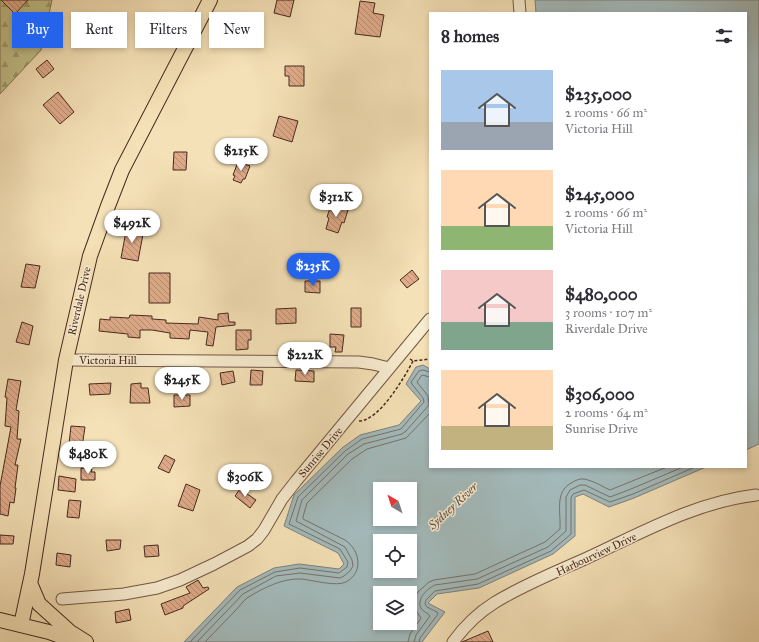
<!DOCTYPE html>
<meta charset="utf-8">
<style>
body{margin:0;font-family:"IM FELL Great Primer",serif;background:#f2f2f3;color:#2b2b33;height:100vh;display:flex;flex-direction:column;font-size:15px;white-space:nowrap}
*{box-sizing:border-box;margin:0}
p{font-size:13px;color:#7c7c81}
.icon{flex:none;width:22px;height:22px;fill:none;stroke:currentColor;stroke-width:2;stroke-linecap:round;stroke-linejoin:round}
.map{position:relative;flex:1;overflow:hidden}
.side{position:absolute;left:429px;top:12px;width:318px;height:456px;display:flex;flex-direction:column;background:#fff;border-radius:0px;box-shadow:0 2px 6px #0003}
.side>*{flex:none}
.top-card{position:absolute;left:12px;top:12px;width:357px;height:36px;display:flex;gap:8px}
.needle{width:26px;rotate:321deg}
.tools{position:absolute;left:373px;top:482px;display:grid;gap:8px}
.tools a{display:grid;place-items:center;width:44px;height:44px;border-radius:0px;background:#fff;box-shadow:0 2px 6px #0003;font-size:20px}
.price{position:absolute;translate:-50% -34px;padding:0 9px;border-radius:14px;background:#fff;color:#222;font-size:13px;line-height:26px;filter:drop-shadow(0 1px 2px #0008)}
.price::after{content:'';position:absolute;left:50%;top:24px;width:12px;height:9px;margin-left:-6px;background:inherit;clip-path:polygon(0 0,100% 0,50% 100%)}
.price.current{background:#2563eb;color:#fff}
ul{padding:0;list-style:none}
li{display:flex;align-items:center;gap:12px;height:100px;padding:0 12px}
li span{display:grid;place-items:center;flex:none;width:112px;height:80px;border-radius:0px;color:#555}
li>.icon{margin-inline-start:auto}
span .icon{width:48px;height:48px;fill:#fffc;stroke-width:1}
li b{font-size:17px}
h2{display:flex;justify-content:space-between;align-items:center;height:48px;padding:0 12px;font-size:17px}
.chip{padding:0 14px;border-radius:0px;background:#fff;box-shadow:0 2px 6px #0003;font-size:14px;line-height:36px}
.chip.current{background:#2563eb;color:#fff}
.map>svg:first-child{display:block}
.forest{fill:url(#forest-firs);stroke:#857554}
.water{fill:#a3babb;stroke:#7f807c;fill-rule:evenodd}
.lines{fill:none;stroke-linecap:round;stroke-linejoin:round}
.shore{stroke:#76726c;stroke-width:1}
.building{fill:url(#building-back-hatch);stroke:#48291d}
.minor-casing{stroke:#735744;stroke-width:13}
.major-casing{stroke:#48291d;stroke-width:16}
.path{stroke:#48291d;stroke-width:1.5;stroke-dasharray:3 2;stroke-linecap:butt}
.minor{stroke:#f8ecd0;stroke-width:11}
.major{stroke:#f5e1b7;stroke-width:14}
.labels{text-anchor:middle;stroke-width:3;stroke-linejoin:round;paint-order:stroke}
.street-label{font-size:11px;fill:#48291d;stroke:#f8ecd0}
.water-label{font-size:12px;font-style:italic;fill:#5f4d44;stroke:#f8ecd0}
</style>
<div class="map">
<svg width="759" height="642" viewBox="0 0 759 642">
<defs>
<pattern id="forest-firs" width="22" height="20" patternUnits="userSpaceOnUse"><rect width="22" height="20" fill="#c2c18a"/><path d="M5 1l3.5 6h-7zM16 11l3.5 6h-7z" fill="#a09d70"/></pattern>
<pattern id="building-back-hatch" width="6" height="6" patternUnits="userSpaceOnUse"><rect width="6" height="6" fill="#dfab8a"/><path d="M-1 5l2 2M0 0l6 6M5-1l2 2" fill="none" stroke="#b78b70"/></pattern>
</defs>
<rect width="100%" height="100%" fill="#f5e1b7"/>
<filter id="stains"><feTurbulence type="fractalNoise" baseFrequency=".005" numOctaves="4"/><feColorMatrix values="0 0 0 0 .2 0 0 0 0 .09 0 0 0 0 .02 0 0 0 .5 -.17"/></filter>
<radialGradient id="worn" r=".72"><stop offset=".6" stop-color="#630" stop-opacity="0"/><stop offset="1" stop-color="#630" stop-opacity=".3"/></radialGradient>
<path class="forest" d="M0 0H52L41 50 0 94Z"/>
<path class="water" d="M535 0H759V444L746 450V13H536Z
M423 365 430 369V467H706L634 498 609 507 583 494 575 497V536L553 554 479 588 437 594 428 603 445 612 422 642H184L237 587 274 568 299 564 339 569 344 564 338 553 284 526 294 495 342 448 360 435 399 425 421 401 406 384 416 367ZM380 489H410V519H380ZM380 541H410V571H380ZM380 593H410V623H380Z"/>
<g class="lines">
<path class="shore" d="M190 642 240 590 275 572 300 568 339 573 347 567 348 562 340 549 289 524 298 497 345 451 362 439 401 429 424 402 423 398 412 384 411 382 419 371 423 370 430 372
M197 642 243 594 276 576 300 573 340 578 344 576 350 571 353 566 352 560 345 547 296 521 302 500 348 454 364 444 402 434 406 431 429 405 428 396 417 382 422 375 430 377
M205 642C215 632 225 621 235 611 239 607 243 601 247 598 263 588 283 578 301 579 313 580 336 587 346 582 364 572 360 550 345 540L303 519V517L307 503 352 459 367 449 406 438 430 413
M408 642 410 634 421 618 415 609 414 599 418 592 429 582 434 580 475 574 545 542 560 529C561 511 554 491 573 482 578 479 582 478 588 480 596 482 603 487 610 490L667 467
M414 642 416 635 430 616C428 613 423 612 421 608 416 599 428 588 435 585L477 579 548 547 566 531V497L570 490 580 485H585L610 497 631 489 683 467
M419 642 420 638 438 614 437 612 427 607 425 604 426 600 435 591 478 584 551 551 571 534V498L573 494 584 490 610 502 633 494 695 467"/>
</g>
<path class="building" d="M1 0H28L15 14Z
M277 0H294L290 17 274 13Z
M360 1 375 3 373 13 384 15 380 37 355 34Z
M47 60 54 69 43 78 36 69Z
M285 66H304V86H289V76H285Z
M58 92 74 112 60 124 43 105Z
M279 116 298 121 292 142 273 136Z
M174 152H187L186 170H173Z
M238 162 250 166 245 179H243L241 183 233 180 235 176 233 175Z
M331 205 348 210 344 223 342 222 338 233 326 229 329 218 327 217Z
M127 226 144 229 138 261 121 258Z
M26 264 40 266 35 288 21 287Z
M412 270 419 279 407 288 400 280Z
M149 273H170V303H149Z
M305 281H320V293L305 292Z
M296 308V323L276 324V309Z
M351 308H361V327H351Z
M228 313 229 322H235V325L216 327 213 346 206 345 208 332 190 330 189 339 170 338V333L152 330H140V338L128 337V334L99 331 100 319 110 320V317L129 318 130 315 152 316V319L166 320V323L198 324 199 317 218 320V314Z
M22 322 33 326 29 345 16 342Z
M236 330H251V340H248V349L236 350Z
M330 334 344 335 342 352H335L336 347H330Z
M251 370 263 371 262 385H250Z
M296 370 314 371V382L295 381Z
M233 371 235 382 222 385 220 373Z
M8 379 21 381 16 410 19 411 17 439H21L15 465H18L15 488H16L14 503 10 502 8 516 0 514V486L11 427 5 426 7 398 5 397Z
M111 383 110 394 90 395 89 384Z
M141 383V388H148L150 403H130L131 384Z
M174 395H190V406L174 407Z
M71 426 85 427 82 447 69 444Z
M165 455 175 460 169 473 158 468Z
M81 468 92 469 91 472H95V480H81Z
M59 476 76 479 75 492 58 490Z
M186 484 200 490 193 511 178 506Z
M240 489 256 500 250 508 235 496Z
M69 500 81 501 79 518 67 517Z
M0 535 14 536 13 544H0Z
M106 540H121L120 549 107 551Z
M158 545 159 556 145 557 144 546Z
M57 553 71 555 70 567 56 565Z
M198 580 203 588 208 587 209 589 183 606V608L165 615 161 604 190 593 186 587Z
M129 609 131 620 116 623 115 612Z
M488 631 493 642H462Z"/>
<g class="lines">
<defs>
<path id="minor" d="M519 0 520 13
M66 360 359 362 373 364 389 368
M62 599 124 594 157 588 180 580 214 564 248 546 257 539 264 530 282 499 296 481 430 319
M453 642C464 627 478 613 494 603 523 585 556 572 587 558 641 533 696 502 756 495"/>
<path id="major" d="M30 583 39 604 70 632 86 642
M0 620 49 632 77 642
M21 625 32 574 66 360 90 256 108 206 122 170 210 0"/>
</defs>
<use href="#minor" class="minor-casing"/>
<use href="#major" class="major-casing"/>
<path class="path" d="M410 359 413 361 430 359
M359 421C379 421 404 378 413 361"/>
<use href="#minor" class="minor"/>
<use href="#major" class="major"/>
</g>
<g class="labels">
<g class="street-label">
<text transform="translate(79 301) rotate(-77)" y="4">Riverdale Drive</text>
<text x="108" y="364">Victoria Hill</text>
<text transform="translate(320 452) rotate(-50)" y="4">Sunrise Drive</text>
<text transform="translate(596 554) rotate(-25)" y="4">Harbourview Drive</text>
</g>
<g class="water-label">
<text transform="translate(453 506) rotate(-43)" y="4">Sydney River</text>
</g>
</g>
<rect width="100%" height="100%" filter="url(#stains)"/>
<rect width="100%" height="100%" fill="url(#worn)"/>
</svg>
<div class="tools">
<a><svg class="needle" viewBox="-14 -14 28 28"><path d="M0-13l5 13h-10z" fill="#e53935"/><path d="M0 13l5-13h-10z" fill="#7c7c81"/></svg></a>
<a><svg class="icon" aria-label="locate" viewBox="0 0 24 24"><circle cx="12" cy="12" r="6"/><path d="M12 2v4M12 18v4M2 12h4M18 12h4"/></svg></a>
<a><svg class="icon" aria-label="layers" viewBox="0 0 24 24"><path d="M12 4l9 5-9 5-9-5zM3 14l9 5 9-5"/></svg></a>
</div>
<b class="price" style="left:241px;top:172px">$215K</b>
<b class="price" style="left:336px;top:218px">$312K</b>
<b class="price" style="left:132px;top:244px">$492K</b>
<b class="price current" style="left:313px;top:287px">$235K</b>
<b class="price" style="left:305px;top:376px">$222K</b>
<b class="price" style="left:182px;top:401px">$245K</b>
<b class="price" style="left:88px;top:475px">$480K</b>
<b class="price" style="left:245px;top:498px">$306K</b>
<div class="top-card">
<a class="chip current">Buy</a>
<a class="chip">Rent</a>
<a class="chip">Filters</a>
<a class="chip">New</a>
</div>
<section class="side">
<h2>8 homes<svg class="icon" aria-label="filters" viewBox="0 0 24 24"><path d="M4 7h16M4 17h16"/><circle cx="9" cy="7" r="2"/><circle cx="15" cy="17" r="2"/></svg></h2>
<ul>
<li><span style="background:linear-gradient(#a9c7e8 65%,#9aa5b1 0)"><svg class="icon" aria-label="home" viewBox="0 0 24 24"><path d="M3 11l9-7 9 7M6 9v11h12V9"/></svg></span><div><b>$235,000</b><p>2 rooms · 66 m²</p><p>Victoria Hill</p></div></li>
<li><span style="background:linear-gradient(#ffd9b3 70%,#8fb573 0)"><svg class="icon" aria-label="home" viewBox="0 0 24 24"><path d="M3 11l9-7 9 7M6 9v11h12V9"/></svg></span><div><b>$245,000</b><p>2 rooms · 66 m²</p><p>Victoria Hill</p></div></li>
<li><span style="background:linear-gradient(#f6c9c9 65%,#7fa58c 0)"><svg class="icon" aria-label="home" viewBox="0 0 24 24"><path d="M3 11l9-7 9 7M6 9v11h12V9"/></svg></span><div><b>$480,000</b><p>3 rooms · 107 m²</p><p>Riverdale Drive</p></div></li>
<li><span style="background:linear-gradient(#ffd9b3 70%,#c2b280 0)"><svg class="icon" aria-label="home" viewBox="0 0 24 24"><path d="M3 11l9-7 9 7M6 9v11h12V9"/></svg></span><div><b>$306,000</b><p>2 rooms · 64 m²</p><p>Sunrise Drive</p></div></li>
</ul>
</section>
</div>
